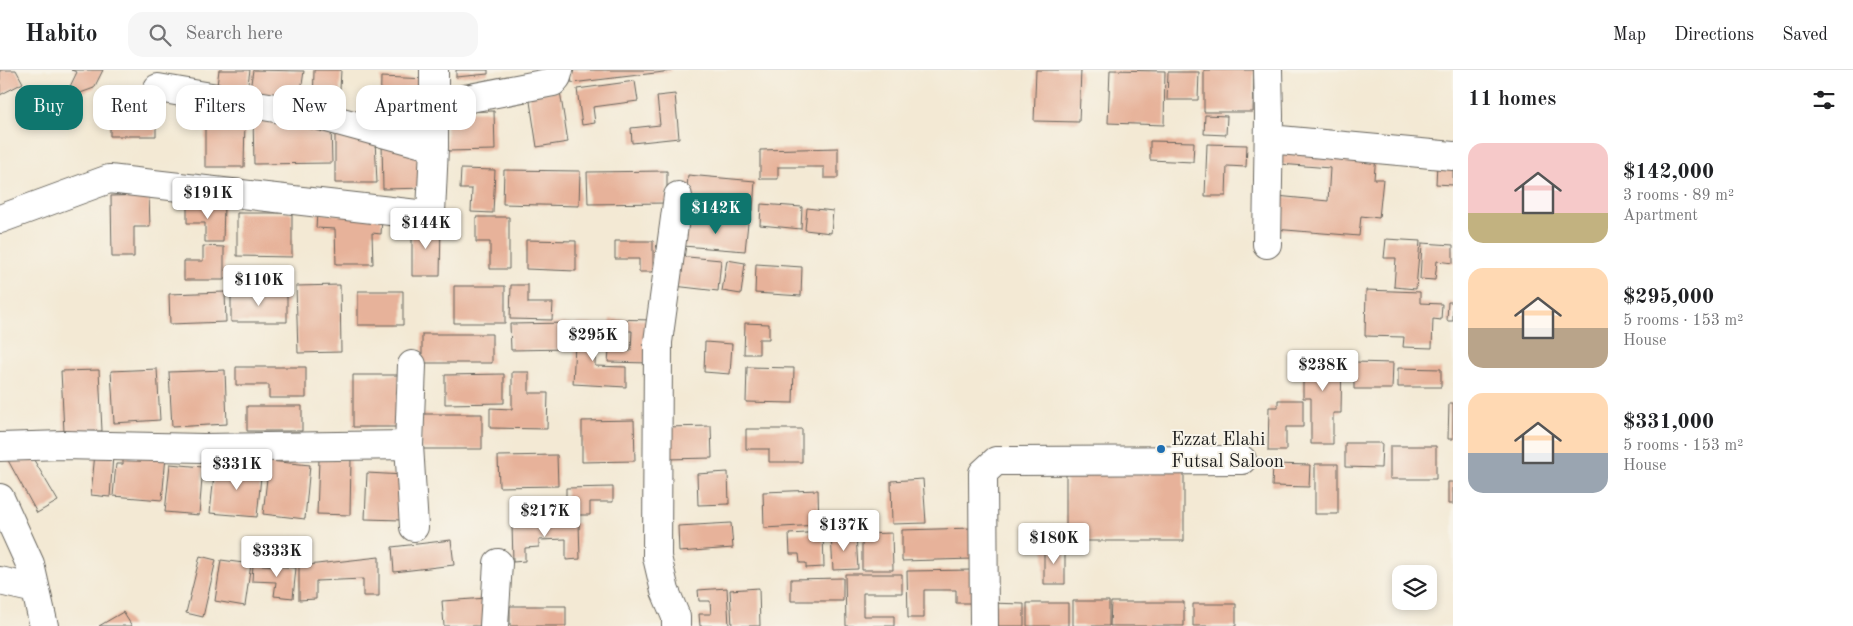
<!DOCTYPE html>
<meta charset="utf-8">
<style>
body{margin:0;font-family:"Old Standard TT",serif;background:#f6f6f6;color:#202124;height:100vh;display:flex;flex-direction:column;font-size:19px;white-space:nowrap}
*{box-sizing:border-box;margin:0}
p{font-size:16px;color:#757577}
.icon{flex:none;width:28px;height:28px;fill:none;stroke:currentColor;stroke-width:2;stroke-linecap:round;stroke-linejoin:round}
.map{position:relative;flex:1;overflow:hidden}
.sheet{display:flex;flex-direction:column;background:#fff;width:400px}
.sheet>*{flex:none}
.guide{position:absolute;left:15px;top:15px;width:475px;height:45px;display:flex;gap:10px}
.controls{position:absolute;left:1392px;top:495px;display:grid;gap:10px}
.controls a{display:grid;place-items:center;width:45px;height:45px;border-radius:10px;background:#fff;box-shadow:0 2px 8px #0003;font-size:25px}
.price{position:absolute;translate:-50% -42px;padding:0 11px;border-radius:5px;background:#fff;color:#222;font-size:16px;line-height:32px;filter:drop-shadow(0 1px 2px #0008)}
.price::after{content:'';position:absolute;left:50%;top:30px;width:15px;height:11px;margin-left:-8px;background:inherit;clip-path:polygon(0 0,100% 0,50% 100%)}
.price.current{background:#0f766e;color:#fff}
ul{padding:0;list-style:none}
li{display:flex;align-items:center;gap:15px;height:125px;padding:0 15px}
li span{display:grid;place-items:center;flex:none;width:140px;height:100px;border-radius:15px;color:#555}
li>.icon{margin-inline-start:auto}
span .icon{width:60px;height:60px;fill:#fffc;stroke-width:1}
li b{font-size:21px}
h2{display:flex;justify-content:space-between;align-items:center;height:60px;padding:0 15px;font-size:21px}
.tag{padding:0 18px;border-radius:15px;background:#fff;box-shadow:0 2px 8px #0003;font-size:18px;line-height:45px}
.tag.current{background:#0f766e;color:#fff}
header{display:flex;align-items:center;gap:30px;box-sizing:border-box;height:70px;padding:0 25px;background:#fff;border-bottom:1px solid #e0e0e0}
header strong{font-size:24px}
nav{display:flex;gap:28px;margin-inline-start:auto;font-size:18px}
.search{width:350px;height:45px;background:#f6f6f6;display:flex;align-items:center;gap:12px;box-sizing:border-box;padding:0 18px;border-radius:15px;color:#757577;font-size:19px}
main{display:flex;flex:1;min-height:0}
.map>svg:first-child{display:block}
.building{fill:#e7b29a}
.lines{fill:none;stroke-linecap:round;stroke-linejoin:round}
.minor-casing{stroke:#67645c;stroke-width:30}
.minor{stroke:#fff;stroke-width:28}
.poi-dot{fill:#1f6fb2;stroke:#f7f3e8;stroke-width:2}
.labels{text-anchor:middle;stroke-width:4;stroke-linejoin:round;paint-order:stroke}
.poi-label{font-size:19px;fill:#1c1c1c;stroke:#f7f3e8;text-anchor:start}
</style>
<header>
<strong>Habito</strong>
<div class="search"><svg class="icon" aria-label="search" viewBox="0 0 24 24"><circle cx="10" cy="10" r="6"/><path d="M15 15l6 6"/></svg>Search here</div>
<nav><a>Map</a><a>Directions</a><a>Saved</a></nav>
</header>
<main>
<div class="map">
<svg width="1453" height="556" viewBox="0 0 1453 556">
<rect width="100%" height="100%" fill="#f7f3e8"/>
<filter id="ink" filterUnits="userSpaceOnUse"><feTurbulence type="fractalNoise" baseFrequency=".02" numOctaves="2"/><feDisplacementMap in="SourceGraphic" scale="10" xChannelSelector="R" yChannelSelector="G"/><feConvolveMatrix kernelMatrix="1 2 1 2 8 2 1 2 1" color-interpolation-filters="sRGB"/></filter>
<filter id="wash" filterUnits="userSpaceOnUse"><feTurbulence type="fractalNoise" baseFrequency=".0096" numOctaves="4" result="noise"/><feDisplacementMap in="SourceGraphic" scale="20" xChannelSelector="R" yChannelSelector="G"/><feGaussianBlur stdDeviation="1.12" result="paint"/><feColorMatrix in="noise" values="0 0 0 0 0 0 0 0 0 0 0 0 0 0 0 0 0 1.4 0 .05"/><feComposite in="paint" operator="in"/></filter>
<g filter="url(#wash)">
<rect width="100%" height="100%" fill="#f3e9d4"/>
<g id="blocks">
<path class="building" d="M0 0H16L23 13 0 25Z
M71 0H103L94 18 64 29 77 2Z
M219 0H250L246 27 216 23Z
M253 0 304 1 300 28 271 24 248 33Z
M314 0H341L339 39 313 38Z
M456 0H488V4L456 7Z
M570 0H672V1L572 13Z
M1036 0H1081L1079 52 1034 51Z
M1110 0 1165 1 1164 55 1108 53Z
M1204 0H1254L1253 42H1204Z
M1168 2H1199L1198 30H1167Z
M381 7 428 9 426 48 380 47Z
M635 11 638 31 593 37 595 53 582 55 577 19Z
M560 21 568 72 537 77 529 25Z
M675 24 679 68 632 73 631 58 660 55 657 26Z
M110 25H156V66H110Z
M494 41 495 80 447 81 446 42Z
M1205 45 1227 46 1226 65 1204 64Z
M205 48 245 49 244 97H205Z
M253 48 331 55 332 93 254 94Z
M335 56 375 69 377 113H335Z
M1150 71 1194 72 1193 92 1150 90Z
M382 74 428 84V118L383 119Z
M1207 74 1247 75 1246 97 1227 96 1226 126H1205Z
M1282 76 1376 85 1374 109H1383L1379 148 1361 146 1359 166 1274 159 1277 126 1328 131 1330 98 1280 94Z
M838 78V108H824V97H778V109H760V80Z
M1437 93 1453 95V115L1436 114Z
M461 99 495 100 493 143 471 142 472 119H460Z
M504 100 580 101 579 136 503 134Z
M667 101V133L588 134 587 102Z
M688 105 755 111 753 140 686 134Z
M149 125 150 157H134V187H112L111 126Z
M187 134H224L223 172H205V153H187Z
M761 134 802 137 801 159 760 155Z
M807 138 833 141 831 163 805 160Z
M237 143H292V187L237 186Z
M317 143 382 148 381 164 372 163 373 194H336L335 159 316 158Z
M476 147H509V199H490V172H476Z
M686 148 748 153 745 181 683 176Z
M412 154H441L440 206H412Z
M1386 169 1420 171 1416 219 1394 217 1396 188H1384Z
M526 170 576 171V201L526 199Z
M615 171H653V202H639V189H615Z
M1422 173 1453 175V193L1437 191 1435 210 1420 209Z
M203 176 224 177V210H184V191H203Z
M677 186 721 190 718 221 674 216Z
M727 190 745 193 741 224 722 221Z
M756 194 802 197 801 226 755 223Z
M340 215 341 282 298 283 296 216Z
M511 215H528V233H553L552 250 510 249Z
M454 216H505V253H454Z
M1366 220 1420 222V233L1442 234 1441 250 1433 249 1432 278 1403 277 1404 267 1365 266Z
M358 221H403V255H358Z
M225 222 226 252 170 254 169 224Z
M231 222H287V252H231Z
M1448 232H1453V251H1447Z
M610 249 652 250 650 293 608 292 609 280 631 281 632 261H609Z
M570 253V279L511 280 510 254Z
M576 253 596 254 595 296 626 297V317L573 314Z
M745 253 769 254V269H759V284H744Z
M422 264H492V293H422Z
M705 272 732 274 730 304 704 302Z
M1303 282H1342L1341 343H1333V374H1311V328H1303Z
M1354 292 1393 293 1392 319H1354Z
M236 297H306V328H269V315H236Z
M747 297 794 298 793 333 746 332Z
M1398 298 1441 299V317H1398Z
M157 299 160 350 114 353 111 301Z
M99 300 102 361 64 362 61 301Z
M225 300 227 354 172 357 169 302Z
M512 302H529V323H548L547 359 490 358V338L512 339Z
M504 304V333L445 334V305Z
M353 305H399V357H353Z
M1278 330H1303V357H1286V381H1268L1269 337H1278Z
M1449 333H1453V369H1448Z
M247 336H302V361H247Z
M421 344H482V379H421Z
M634 350 635 391 582 392V351Z
M711 356 712 388 666 389V357Z
M746 359H802V392H769V379H746Z
M1345 373H1382L1381 398 1345 397Z
M1390 376H1436V409H1390Z
M95 383 113 385 110 427 91 425Z
M123 383 166 386 162 430 113 426 116 394H123Z
M5 385H31L58 431 37 443Z
M557 385 558 416 499 417 498 386Z
M319 389 351 390 350 445 317 444Z
M269 391 310 395 305 449 263 444Z
M228 393 262 397 257 447 210 443 214 405 227 406Z
M170 394 203 397 199 445 165 442Z
M1273 394 1310 395 1309 417 1272 416Z
M1315 394H1338V444H1315Z
M1066 396 1184 397V471H1066Z
M728 402 729 434 698 435 697 404Z
M367 403 404 405 402 450 365 449Z
M923 409 926 453 892 454 891 411Z
M1448 412H1453V434H1448Z
M613 417V432H590V445H566V418Z
M818 420 819 455 764 458 763 422Z
M579 453 580 489 566 490V469L539 470V477L525 478V491L513 492 512 455Z
M731 453 733 478 679 482 678 456Z
M973 458V489L902 491V460Z
M823 462 824 497 806 498V493H800L799 484H790L789 464Z
M892 463 893 500H862V464Z
M856 464 858 499 833 500 831 465Z
M451 470 454 495 394 502 392 477Z
M1044 476 1065 477V514H1044Z
M200 486 216 490 203 547 186 543Z
M379 487V526H363V509L316 511V529L299 530V496Z
M221 490 251 494 245 536 215 531Z
M253 494 296 498 293 528 274 526 276 512 252 511Z
M972 500 973 533H956V520H924V548H908L907 501Z
M845 504H902V523H863V546H894V556H846Z
M843 508V531H791V509Z
M727 518 729 556H700L699 544H711L710 531H699L698 520Z
M759 518 760 556H732L730 520Z
M488 528 489 556H444L442 531Z
M1073 531H1109V556H1073Z
M1111 532H1184V556H1110Z
M988 533 1024 534V556H988Z
M1027 533H1068V556H1027Z
M1193 534H1236V556H1193Z
M510 536H566V556H510Z
M123 542 132 556H99Z"/>
</g>
</g>
<g filter="url(#ink)">
<use href="#blocks" fill-opacity="0" stroke="#67645c" stroke-width="1"/>
<g class="lines">
<defs>
<path id="minor" d="M158 18 316 45 434 77
M434 35 553 12 557 7 559 0
M1269 69 1453 86
M0 149 109 109 426 145 431 143 434 77V0
M1267 174 1269 46 1268 0
M412 295 409 375 414 457
M0 377 63 375 203 378 409 375
M0 428 30 494 44 556
M0 511 35 519
M494 556 498 493
M676 556V547L665 521 657 487 658 272 678 126
M984 556 983 403 996 391 1242 390"/>
</defs>
<use href="#minor" class="minor-casing"/>
<use href="#minor" class="minor"/>
</g>
</g>
<circle class="poi-dot" cx="1161" cy="379" r="5"/>
<g class="labels">
<g class="poi-label">
<text x="1171" y="375">Ezzat Elahi<tspan x="1171" dy="22">Futsal Saloon</tspan></text>
</g>
</g>
</svg>
<div class="controls">
<a><svg class="icon" aria-label="layers" viewBox="0 0 24 24"><path d="M12 4l9 5-9 5-9-5zM3 14l9 5 9-5"/></svg></a>
</div>
<b class="price" style="left:208px;top:150px">$191K</b>
<b class="price current" style="left:716px;top:165px">$142K</b>
<b class="price" style="left:426px;top:180px">$144K</b>
<b class="price" style="left:259px;top:237px">$110K</b>
<b class="price" style="left:593px;top:292px">$295K</b>
<b class="price" style="left:1323px;top:322px">$238K</b>
<b class="price" style="left:237px;top:421px">$331K</b>
<b class="price" style="left:545px;top:468px">$217K</b>
<b class="price" style="left:844px;top:482px">$137K</b>
<b class="price" style="left:1054px;top:495px">$180K</b>
<b class="price" style="left:277px;top:508px">$333K</b>
<div class="guide">
<a class="tag current">Buy</a>
<a class="tag">Rent</a>
<a class="tag">Filters</a>
<a class="tag">New</a>
<a class="tag">Apartment</a>
</div>
</div>
<section class="sheet">
<h2>11 homes<svg class="icon" aria-label="filters" viewBox="0 0 24 24"><path d="M4 7h16M4 17h16"/><circle cx="9" cy="7" r="2"/><circle cx="15" cy="17" r="2"/></svg></h2>
<ul>
<li><span style="background:linear-gradient(#f6c9c9 70%,#c2b280 0)"><svg class="icon" aria-label="home" viewBox="0 0 24 24"><path d="M3 11l9-7 9 7M6 9v11h12V9"/></svg></span><div><b>$142,000</b><p>3 rooms · 89 m²</p><p>Apartment</p></div></li>
<li><span style="background:linear-gradient(#ffd9b3 60%,#b9a48a 0)"><svg class="icon" aria-label="home" viewBox="0 0 24 24"><path d="M3 11l9-7 9 7M6 9v11h12V9"/></svg></span><div><b>$295,000</b><p>5 rooms · 153 m²</p><p>House</p></div></li>
<li><span style="background:linear-gradient(#ffd9b3 60%,#9aa5b1 0)"><svg class="icon" aria-label="home" viewBox="0 0 24 24"><path d="M3 11l9-7 9 7M6 9v11h12V9"/></svg></span><div><b>$331,000</b><p>5 rooms · 153 m²</p><p>House</p></div></li>
</ul>
</section>
</main>
